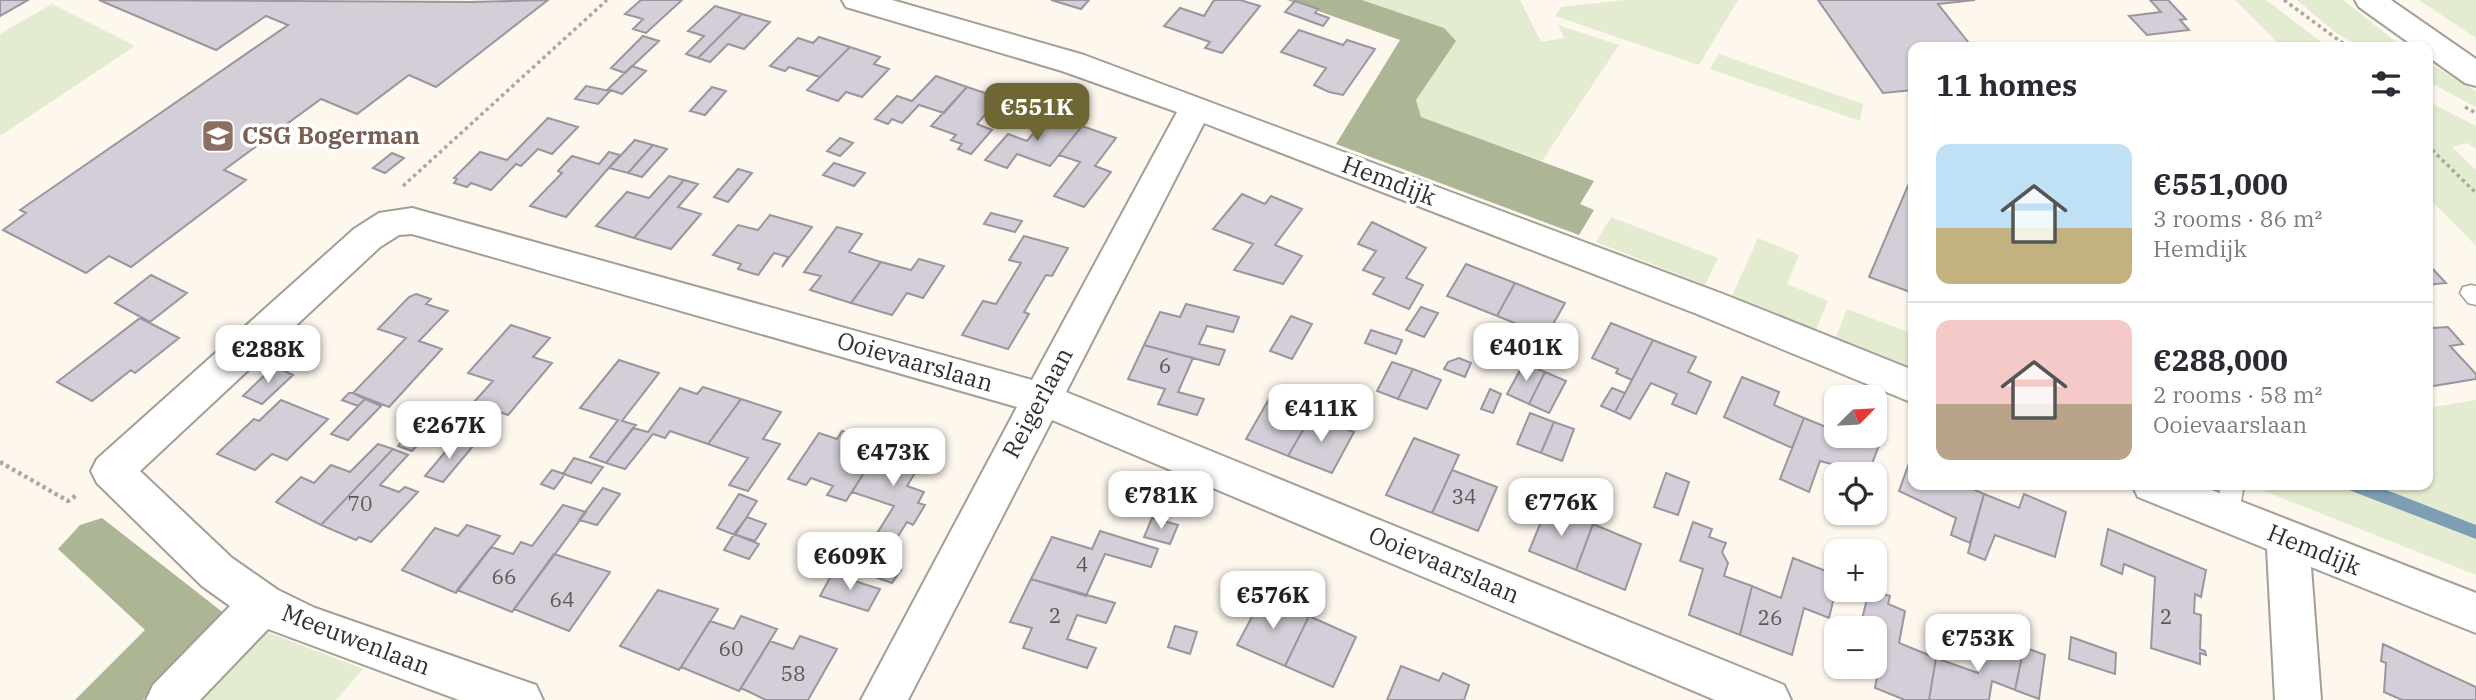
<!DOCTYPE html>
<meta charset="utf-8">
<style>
body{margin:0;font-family:"IBM Plex Serif",serif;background:#f2f2f3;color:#2b2b33;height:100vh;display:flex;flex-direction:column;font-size:26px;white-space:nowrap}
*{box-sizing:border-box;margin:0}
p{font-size:23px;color:#7c7c81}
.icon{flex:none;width:38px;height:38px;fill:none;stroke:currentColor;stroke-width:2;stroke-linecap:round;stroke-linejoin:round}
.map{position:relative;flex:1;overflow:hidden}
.panel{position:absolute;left:1908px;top:42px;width:525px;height:448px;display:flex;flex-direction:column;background:#fff;border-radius:14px;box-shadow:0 2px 5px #0004}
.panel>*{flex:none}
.needle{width:46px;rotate:66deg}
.controls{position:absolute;left:1824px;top:385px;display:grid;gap:14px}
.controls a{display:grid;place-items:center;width:63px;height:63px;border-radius:14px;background:#fff;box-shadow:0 2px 5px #0004;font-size:35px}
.price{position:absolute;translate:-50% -60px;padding:0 16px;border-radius:14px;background:#fff;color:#222;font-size:23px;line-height:46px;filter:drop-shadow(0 2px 4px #0008)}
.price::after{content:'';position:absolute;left:50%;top:42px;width:21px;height:16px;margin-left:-10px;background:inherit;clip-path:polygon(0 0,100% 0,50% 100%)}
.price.current{background:#6e6734;color:#fff}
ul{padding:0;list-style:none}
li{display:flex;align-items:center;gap:21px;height:175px;padding:0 28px}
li+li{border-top:2px solid #e1e1e2}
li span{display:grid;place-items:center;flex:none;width:196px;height:140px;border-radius:14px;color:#555}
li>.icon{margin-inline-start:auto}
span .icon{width:84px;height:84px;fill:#fffc;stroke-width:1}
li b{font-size:30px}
h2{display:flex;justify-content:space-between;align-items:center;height:84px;padding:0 28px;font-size:30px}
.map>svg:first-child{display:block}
.green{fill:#e3ecd0}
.forest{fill:#acb695}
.water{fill:#7e9eb4}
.building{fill:#d3ced7;stroke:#9b959e;stroke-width:2}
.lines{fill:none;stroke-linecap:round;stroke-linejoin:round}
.service-casing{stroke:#a49e96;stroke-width:3}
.minor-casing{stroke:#a49e96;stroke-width:4}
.secondary-casing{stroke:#a49e96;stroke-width:4}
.path-far1{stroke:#aca7a0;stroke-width:3.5;stroke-dasharray:3.5 3.5;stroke-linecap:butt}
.path{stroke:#aca7a0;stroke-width:4.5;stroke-dasharray:3.5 3.5;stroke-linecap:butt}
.service{fill:#fff;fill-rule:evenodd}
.minor{fill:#fff;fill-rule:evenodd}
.secondary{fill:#fff;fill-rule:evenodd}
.labels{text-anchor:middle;stroke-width:7;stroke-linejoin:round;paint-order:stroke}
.number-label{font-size:21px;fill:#5b5858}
.education-label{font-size:24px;font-weight:bold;fill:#785e54;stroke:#fff;text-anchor:start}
.street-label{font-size:24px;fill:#33312d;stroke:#fff}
</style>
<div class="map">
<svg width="2476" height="700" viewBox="0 0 2476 700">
<rect width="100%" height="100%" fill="#fdf7ee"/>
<path class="green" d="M1362 0H1520L1541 42 1564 38 1558 25 1619 45 1542 161 1421 117 1416 100 1444 28Z
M1625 0H1738L1699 65 1555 16 1561 7Z
M2235 0H2266L2328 47H2282Z
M2297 0H2343L2403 47H2363L2337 34Z
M2419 0H2476V38Z
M52 4 135 46 0 136V34Z
M1719 54 1863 104 1860 121 1710 69Z
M2427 62 2476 91V107L2427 81Z
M2427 101 2476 126V149L2467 143 2452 147 2476 170V246L2427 196Z
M1611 217 1718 258 1705 285 1596 242Z
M1758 238 1799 255 1787 284 1828 301 1816 330 1732 296Z
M1847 309 1913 334V368L1836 337Z
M2476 400V525L2374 485H2427V408Z
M2249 485H2336L2476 539V575Z
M262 630 363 669 336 700H196Z"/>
<path class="forest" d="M1287 0H1362L1444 28 1456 41 1416 100 1421 117 1594 181 1580 204 1594 210 1579 235 1336 144 1400 40Z
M102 518 225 614 143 700H75L145 630 58 549 80 525Z"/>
<path class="water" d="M2336 485H2374L2476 525V539Z"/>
<path class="building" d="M0 0H28L0 16Z
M99 0 470 2 548 0 436 87 409 75 357 114 321 99 224 170 246 180 131 267 109 256 86 273 3 230 26 213 20 210 288 25 266 16 216 50Z
M641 0H682L646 33 633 29 643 19 625 14Z
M1051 0H1089L1081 9Z
M1214 0H1240L1260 6 1222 53 1205 48 1210 42 1164 26 1180 8 1204 16Z
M1818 0H1975L1938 4 1972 47H1913V90L1883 93Z
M2150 0H2168L2186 19 2180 20 2189 30 2147 35 2129 16 2161 12Z
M1295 1 1318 9 1315 13 1329 18 1323 26 1285 12Z
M715 6 742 14 698 58 686 54 704 36 688 31Z
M742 14 770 22 744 49 728 44 710 62 698 58Z
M1299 30 1343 45 1347 40 1375 49 1343 95 1329 92 1314 85 1326 68 1281 52Z
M643 36 659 41 625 73 611 68Z
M819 37 850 47 820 77 789 67 785 71 770 66 798 38 813 43Z
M850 47 880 57 874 64 889 69 862 97 846 92 838 101 807 90Z
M632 66 646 71 622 94 608 89Z
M936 76 967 87 944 113 919 105 902 123 892 119 888 124 875 119 897 96 912 101Z
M586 86 610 91 598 104 575 99Z
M712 87 726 91 705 115 690 111Z
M967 87 1000 98 977 124 992 130 971 154 958 149 962 144 951 140 956 135 931 126Z
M1049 115 1082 126 1050 166 1017 154 1007 168 985 160 1008 134 1027 141Z
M548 118 578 127 552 154 538 149 521 166 516 164 491 190 471 183 467 187 454 183 457 179 454 178 480 152 507 160Z
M1082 126 1116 138 1095 166 1111 172 1084 207 1054 196 1080 162 1059 155Z
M840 138 853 143 840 156 827 151Z
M635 140 653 145 628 173 609 168Z
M653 145 667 149 642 177 628 173Z
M609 152 620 155 566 217 530 206 562 173 558 171 572 156 599 164Z
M392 153 404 158 385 173 373 168Z
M834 163 865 173 854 186 823 175Z
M738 169 752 173 728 202 714 197Z
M1913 174V293L1869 277Z
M669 176 684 180 634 238 596 226 627 192 649 198Z
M684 180 698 184 678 207 701 214 671 249 634 238Z
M1242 194 1265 204 1271 196 1302 209 1275 245 1302 256 1283 284 1234 270 1253 244 1213 229Z
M991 213 1022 221 1015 232 984 224Z
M770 215 812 227 782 267 788 257 774 253 758 275 738 269 741 264 713 255 738 225 758 230Z
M1372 222 1426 248 1406 278 1423 285 1409 309 1373 294 1384 278 1363 270 1376 251 1358 244Z
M837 227 862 234 849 252 881 262 851 303 810 290 821 276 804 272Z
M1024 236 1068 248 1052 276 1046 275 1024 312 1029 314 1008 349 962 335 983 301 996 304 1021 263 1009 260Z
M919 259 944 266 923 298 907 293 892 315 851 303 881 262 911 270Z
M2427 263 2446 283 2427 285Z
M1466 264 1515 283 1497 316 1447 296Z
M151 275 187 293 150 322 115 303Z
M1515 283 1565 303 1539 349 1524 343 1532 330 1497 316Z
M416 294 431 299 426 304 448 311 419 341 442 349 389 407 353 393 406 338 378 329 409 297Z
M1186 304 1239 317 1233 332 1207 326 1199 344 1225 350 1219 365 1144 345 1160 312 1180 317Z
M1421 307 1438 313 1424 337 1406 330Z
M1291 316 1312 324 1292 359 1270 351Z
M140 318 179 338 135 373 131 370 92 401 57 382Z
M2427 321 2433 328 2448 327 2463 344 2450 346 2476 374V379L2427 387Z
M1611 323 1653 340 1632 380 1616 373 1618 369 1592 358Z
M511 325 550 338 533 357 552 363 508 415 473 403 493 381 468 373Z
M1371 330 1402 340 1396 354 1365 343Z
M1653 340 1696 357 1688 372 1711 382 1696 414 1672 404 1677 394 1651 383 1630 419 1615 412Z
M1144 345 1193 358 1178 392 1204 399 1197 415 1158 404 1165 389 1128 379Z
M1459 358 1471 363 1465 377 1444 369 1448 362Z
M619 360 659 373 622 421 636 425 606 463 590 457 618 420 580 408Z
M1392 362 1413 369 1398 399 1377 391Z
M1524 363 1545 372 1529 404 1507 394Z
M274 366 293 375 262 404 243 396Z
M1413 369 1441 380 1427 409 1398 399Z
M1545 372 1566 381 1549 413 1529 404Z
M1742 377 1779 392 1774 405 1804 418 1792 448 1724 417Z
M703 387 741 399 708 444 670 431 665 438 653 434 625 469 606 463 633 428 648 432 680 388 697 394Z
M1612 388 1625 393 1615 412 1601 406Z
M1490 389 1501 394 1493 413 1481 409Z
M349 393H353L365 399 358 406 342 400Z
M365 399 381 406 348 440 331 434Z
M741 399 781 412 763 439 780 444 748 491 729 485 748 458 708 444Z
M1269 399 1311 416 1288 456 1246 439Z
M281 400 328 419 287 460 272 454 255 470 217 454 254 419 259 421Z
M1530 413 1554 422 1541 453 1517 444Z
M1311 416 1354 432 1332 473 1288 456Z
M1804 418 1836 431V436H1874V432L1883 435 1868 474 1820 461 1809 492 1780 479Z
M1554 422 1574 429 1562 461 1541 453Z
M413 429 428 434 412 451 398 446Z
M842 431 882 444 846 501 827 495 833 486 811 478 806 485 788 479 819 433 837 439Z
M1414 438 1459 455 1432 513 1386 495Z
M456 439 474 445 443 482 425 476Z
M378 444 393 449 321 525 276 502 301 477 314 483 331 465 350 472Z
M882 444 924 458 907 486 924 492 918 503 925 505 913 525 907 522 895 541 876 535 894 506 852 492Z
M393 449 408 455 380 485 399 492 405 487 418 492 371 542 359 537 356 540 321 525Z
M1913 452V485H1964L1984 494 1970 543 1951 535 1956 518 1899 491Z
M574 458 603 467 591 483 563 474Z
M552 470 565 474 554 489 541 484Z
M1452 470 1497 487 1478 531 1432 513Z
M1666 473 1689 482 1678 515 1654 507Z
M603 488 620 494 597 525 579 520Z
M739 494 757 501 735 535 717 528Z
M1984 494 2019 508 2024 494 2066 512 2055 557 1995 535 1985 560 1968 553Z
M563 505 586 512 512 612 457 590 491 547 513 554 521 542 532 546Z
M1547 507 1593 524 1576 570 1529 551Z
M747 517 766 524 755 541 734 534Z
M1152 518 1178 525 1170 544 1144 537Z
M1693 522 1712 529 1709 537 1726 543 1722 552 1728 563 1724 576 1752 586 1740 635 1689 615 1703 569 1680 561Z
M1593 524 1641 544 1625 590 1576 570Z
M467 525 500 536 456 593 402 570 435 528 458 536Z
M2108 529 2206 570 2201 597 2195 594 2194 613 2201 615 2200 649 2205 651 2206 655 2200 653V664L2151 648 2155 577 2124 564 2122 574 2101 565Z
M1100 531 1158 549 1151 567 1105 554 1086 596 1031 579 1052 537 1092 549Z
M734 534 759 544 749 559 724 550Z
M1834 545 1852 551H1836V566L1830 564Z
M554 554 610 572 569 631 514 609Z
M1793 558 1836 575V589L1829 618 1804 608 1792 655 1740 635 1752 586 1781 598Z
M876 562 901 570 892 583 869 575Z
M832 574 880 589 868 611 820 596Z
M1031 579 1115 603 1106 623 1077 615 1067 639 1096 648 1087 668 1023 648 1032 628 1010 622Z
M658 590 718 609 679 670 620 646Z
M1869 590 1890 596 1888 604 1905 611 1899 643 1936 658 1929 700H1905L1875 688 1884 639 1874 636V628H1860Z
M1263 596 1309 616 1285 666 1237 645Z
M741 616 777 629 739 691 681 667 710 621 734 629Z
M1309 616 1356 637 1333 687 1285 666Z
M1175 626 1197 632 1190 654 1168 647Z
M800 636 837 649 808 700H766L741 688 770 641 793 649Z
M2071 637 2116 653 2115 674 2069 659Z
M2002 639 2024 647 2015 690 1992 681 1989 700H1929L1936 658 1978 673 1983 640 2001 647Z
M2383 644 2476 687V700H2402L2384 692 2386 663 2381 661Z
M2024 647 2045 655 2039 699 2015 690Z
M1401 666 1439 681 1443 673 1469 685 1464 700H1387Z"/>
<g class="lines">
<defs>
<path id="service" d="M2471 285 2476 286V305L2468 303 2460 293 2463 287Z
M2218 485H2244L2237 523 2228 526 2219 523C2213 510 2224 497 2218 485Z"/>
<path id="minor" d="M842 0H892L1084 55 1723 294 1913 370V403L1697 314 1204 123 1066 392 1784 685 1791 700H1715L1052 420 908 700H861L1017 407 412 234 399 235 380 247 140 471 232 558 278 590 315 608 536 685 543 700H459L268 629 200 700H146L153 685 230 606 202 586 97 483 91 471 97 459 354 229 379 213 412 208 1032 380 1177 112 1062 71 846 7Z
M2132 485H2199L2476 593V633L2311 567 2321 700H2275L2267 549 2138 497Z"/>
<path id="secondary" d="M2355 0H2391L2476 59V86L2465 83 2427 56V47H2415L2359 7Z"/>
</defs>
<use href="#service" class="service-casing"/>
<use href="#minor" class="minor-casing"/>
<use href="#secondary" class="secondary-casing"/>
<path class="path-far1" d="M2284 0 2348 47
M2465 107 2476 113
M2427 145 2476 193
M403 186 607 0"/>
<path class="path" d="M0 462 68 501 78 494"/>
<use href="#service" class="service"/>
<use href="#minor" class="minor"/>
<use href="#secondary" class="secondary"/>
</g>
<defs>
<symbol id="school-square" viewBox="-11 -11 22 22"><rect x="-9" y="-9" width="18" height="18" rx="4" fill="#8d6e63" stroke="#fff"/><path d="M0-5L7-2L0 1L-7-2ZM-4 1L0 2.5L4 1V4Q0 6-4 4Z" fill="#fff"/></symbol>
</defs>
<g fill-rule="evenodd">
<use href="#school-square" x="199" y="117" width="38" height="38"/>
</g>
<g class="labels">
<g class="number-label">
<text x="1165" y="373">6</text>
<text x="1464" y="504">34</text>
<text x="360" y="511">70</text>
<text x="1082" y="572">4</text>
<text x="504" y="584">66</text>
<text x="562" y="607">64</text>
<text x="1055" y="623">2</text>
<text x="2166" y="624">2</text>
<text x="1770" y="625">26</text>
<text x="731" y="656">60</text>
<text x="793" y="681">58</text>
</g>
<g class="education-label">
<text x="242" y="144">CSG Bogerman</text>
</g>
<g class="street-label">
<text transform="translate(1389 181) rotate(21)" y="8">Hemdijk</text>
<text transform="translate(915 362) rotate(16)" y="8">Ooievaarslaan</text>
<text transform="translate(1038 403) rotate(-62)" y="8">Reigerlaan</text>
<text transform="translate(2314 550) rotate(22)" y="8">Hemdijk</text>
<text transform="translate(1444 565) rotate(23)" y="8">Ooievaarslaan</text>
<text transform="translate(356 640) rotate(21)" y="8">Meeuwenlaan</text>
</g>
</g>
</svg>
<div class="controls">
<a><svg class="needle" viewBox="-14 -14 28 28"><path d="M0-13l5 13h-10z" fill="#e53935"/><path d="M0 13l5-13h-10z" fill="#7c7c81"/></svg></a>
<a><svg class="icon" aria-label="locate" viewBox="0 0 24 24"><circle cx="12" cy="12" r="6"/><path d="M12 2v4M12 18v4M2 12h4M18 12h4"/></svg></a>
<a>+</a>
<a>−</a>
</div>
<b class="price current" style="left:1037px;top:143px">€551K</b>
<b class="price" style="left:1526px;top:383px">€401K</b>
<b class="price" style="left:268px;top:385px">€288K</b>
<b class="price" style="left:1321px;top:444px">€411K</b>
<b class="price" style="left:449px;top:461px">€267K</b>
<b class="price" style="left:893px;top:488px">€473K</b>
<b class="price" style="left:1161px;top:531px">€781K</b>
<b class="price" style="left:1561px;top:538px">€776K</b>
<b class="price" style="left:850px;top:592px">€609K</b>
<b class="price" style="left:1273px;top:631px">€576K</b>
<b class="price" style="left:1978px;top:674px">€753K</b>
<section class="panel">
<h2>11 homes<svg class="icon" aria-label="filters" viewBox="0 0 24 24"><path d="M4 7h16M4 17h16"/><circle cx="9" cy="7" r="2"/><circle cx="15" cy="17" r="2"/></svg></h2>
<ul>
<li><span style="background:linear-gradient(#bfe0f5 60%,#c2b280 0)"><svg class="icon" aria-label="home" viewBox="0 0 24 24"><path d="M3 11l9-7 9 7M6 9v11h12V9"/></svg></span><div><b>€551,000</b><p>3 rooms · 86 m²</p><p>Hemdijk</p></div></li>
<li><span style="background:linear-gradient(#f6c9c9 60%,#b9a48a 0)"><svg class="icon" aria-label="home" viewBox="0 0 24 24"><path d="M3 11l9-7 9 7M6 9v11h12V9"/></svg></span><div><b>€288,000</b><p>2 rooms · 58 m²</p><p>Ooievaarslaan</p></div></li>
</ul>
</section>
</div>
